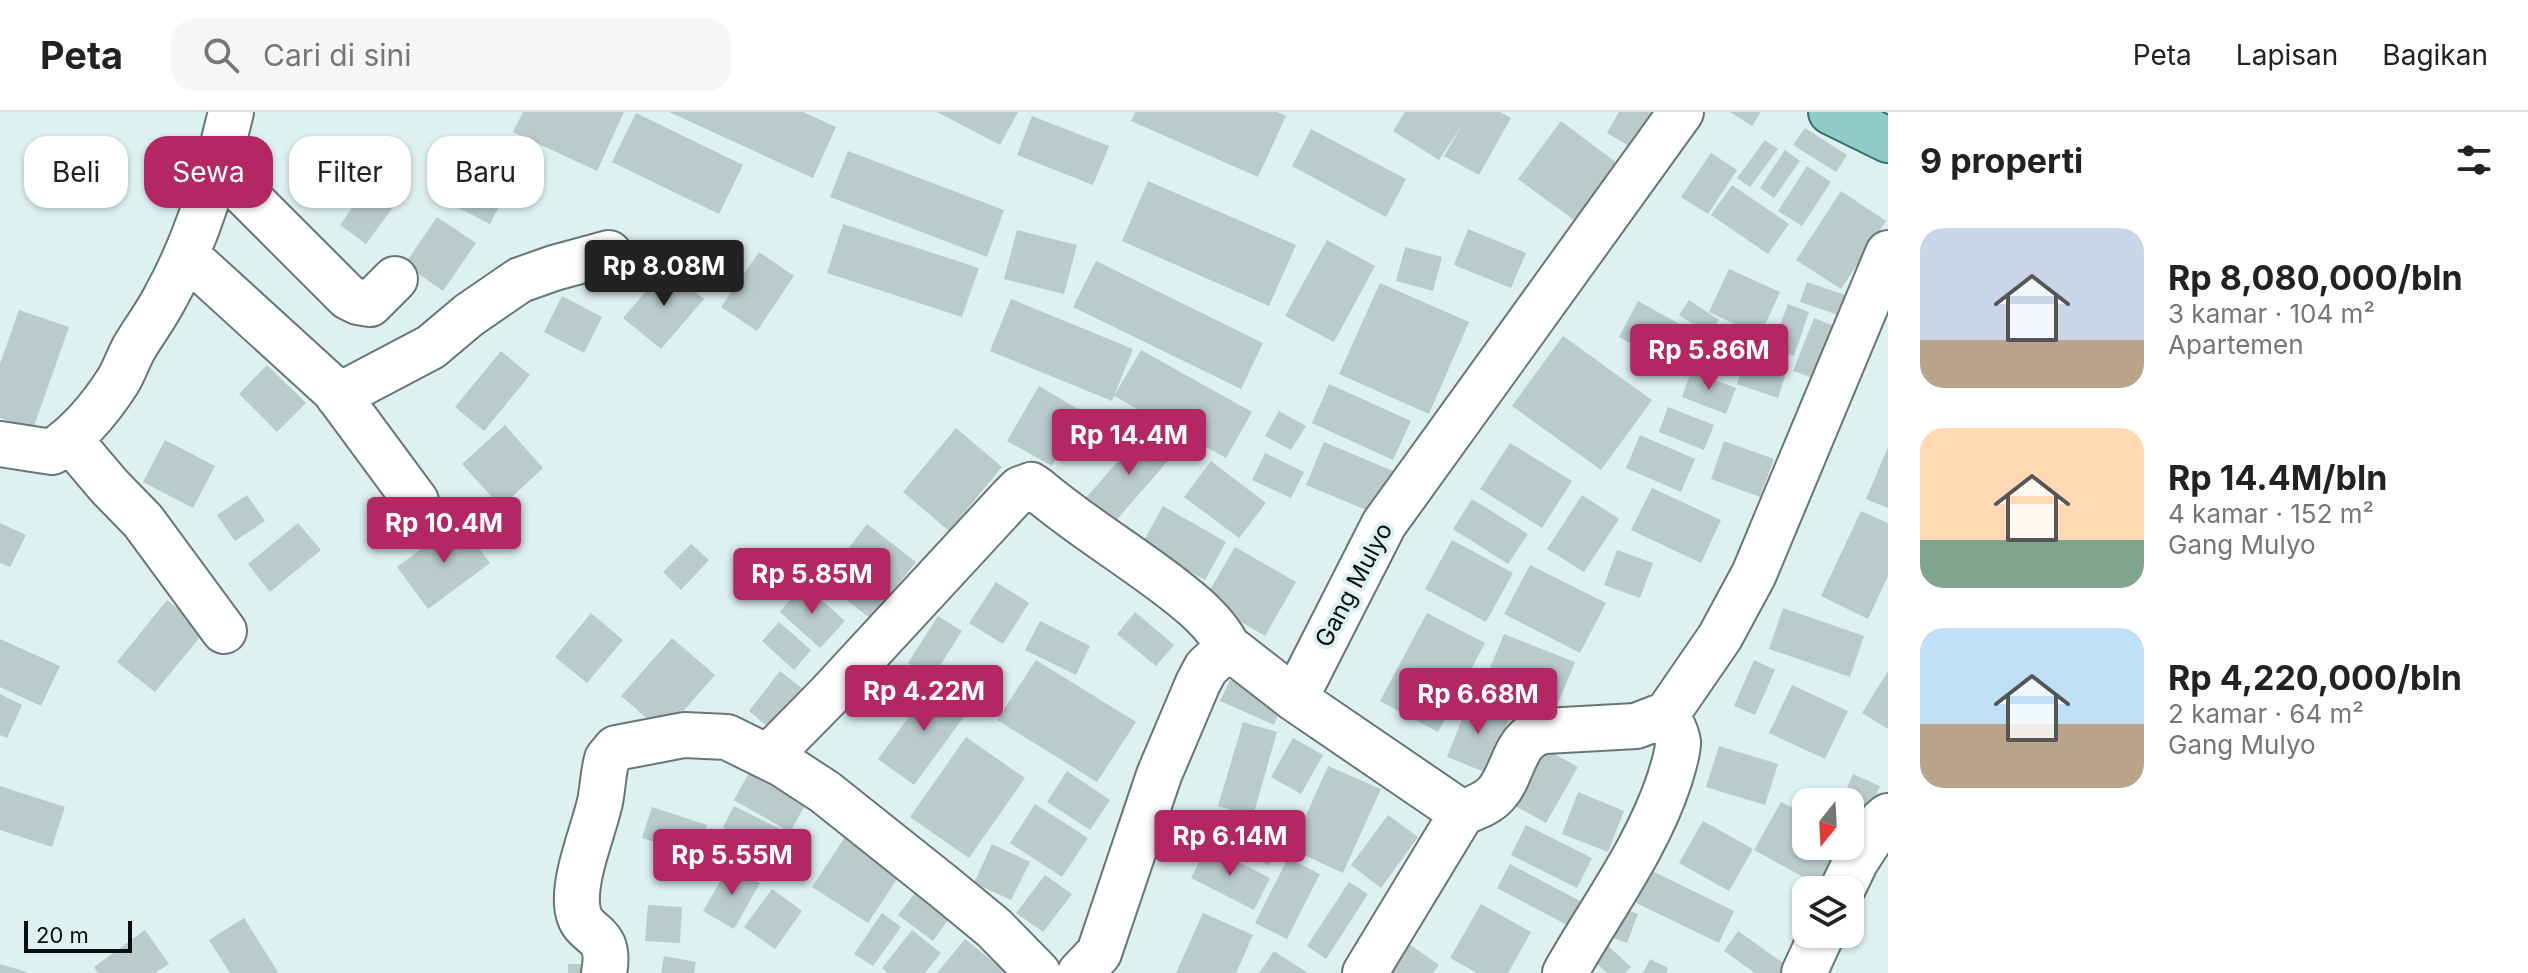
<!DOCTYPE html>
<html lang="id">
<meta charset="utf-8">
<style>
body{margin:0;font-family:Inter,sans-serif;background:#f6f6f6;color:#222;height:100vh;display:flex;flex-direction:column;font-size:30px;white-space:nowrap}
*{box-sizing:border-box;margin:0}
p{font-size:26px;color:#767676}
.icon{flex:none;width:44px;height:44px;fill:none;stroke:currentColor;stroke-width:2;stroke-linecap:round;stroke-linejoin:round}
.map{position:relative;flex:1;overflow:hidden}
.side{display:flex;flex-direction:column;background:#fff;width:640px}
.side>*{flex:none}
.banner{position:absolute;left:24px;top:24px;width:760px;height:72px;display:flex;gap:16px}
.needle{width:52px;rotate:198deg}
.buttons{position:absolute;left:1792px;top:676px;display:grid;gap:16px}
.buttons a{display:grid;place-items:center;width:72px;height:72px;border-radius:16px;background:#fff;box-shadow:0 2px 6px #0004;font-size:40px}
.scale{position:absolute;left:24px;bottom:20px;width:108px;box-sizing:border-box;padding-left:8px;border:4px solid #090f0f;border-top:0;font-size:22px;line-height:28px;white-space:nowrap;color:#090f0f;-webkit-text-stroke:6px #def1f1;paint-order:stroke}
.price{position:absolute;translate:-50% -68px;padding:0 18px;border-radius:8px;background:#b22764;color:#fff;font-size:26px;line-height:52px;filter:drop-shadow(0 2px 4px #0008)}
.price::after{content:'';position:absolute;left:50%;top:48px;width:24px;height:18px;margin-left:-12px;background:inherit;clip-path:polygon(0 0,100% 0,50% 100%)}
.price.on{background:#222;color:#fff}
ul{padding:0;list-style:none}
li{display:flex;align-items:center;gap:24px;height:200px;padding:0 32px}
li span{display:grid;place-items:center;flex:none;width:224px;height:160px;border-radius:24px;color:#555}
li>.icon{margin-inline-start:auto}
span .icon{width:96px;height:96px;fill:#fffc;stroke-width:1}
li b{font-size:34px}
h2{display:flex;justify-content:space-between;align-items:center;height:96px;padding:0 32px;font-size:34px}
.tag{padding:0 28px;border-radius:24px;background:#fff;box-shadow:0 2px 6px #0004;font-size:28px;line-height:72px}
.tag.on{background:#b22764;color:#fff}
header{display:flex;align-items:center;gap:48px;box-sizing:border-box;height:112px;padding:0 40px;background:#fff;border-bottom:2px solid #e0e0e0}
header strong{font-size:38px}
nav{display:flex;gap:44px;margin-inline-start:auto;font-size:28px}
.search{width:560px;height:72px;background:#f6f6f6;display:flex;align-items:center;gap:20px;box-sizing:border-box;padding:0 28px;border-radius:24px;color:#767676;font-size:30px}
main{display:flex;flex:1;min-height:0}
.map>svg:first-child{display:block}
.building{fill:#b9cbcb}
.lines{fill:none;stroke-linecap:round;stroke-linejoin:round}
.minor-casing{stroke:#667776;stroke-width:48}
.major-casing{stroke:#337171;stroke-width:48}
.minor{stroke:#fff;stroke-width:44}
.major{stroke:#92caca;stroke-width:44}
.labels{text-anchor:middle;stroke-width:8;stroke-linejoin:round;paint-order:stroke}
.street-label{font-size:24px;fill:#090f0f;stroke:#def1f1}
</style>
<header>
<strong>Peta</strong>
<div class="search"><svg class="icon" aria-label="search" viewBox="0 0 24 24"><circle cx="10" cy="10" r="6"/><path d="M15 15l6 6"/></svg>Cari di sini</div>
<nav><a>Peta</a><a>Lapisan</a><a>Bagikan</a></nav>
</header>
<main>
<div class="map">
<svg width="1888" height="861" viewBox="0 0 1888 861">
<rect width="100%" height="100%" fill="#def1f1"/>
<path class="building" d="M523 0H624L597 59 513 20Z
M669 0H803L836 15 813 66Z
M937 0H1018L1000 33Z
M1135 0H1277L1286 4 1258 65 1131 9Z
M1405 0H1500L1511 6 1479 63 1444 44 1464 10 1439 48 1393 19Z
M1619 0H1665L1641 41 1607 21Z
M1730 0H1761L1752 14Z
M636 1 743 53 719 102 612 50Z
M1032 4 1109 34 1093 73 1017 43Z
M1561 9 1617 51 1574 108 1518 67Z
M1805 16 1847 43 1836 60 1793 33Z
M1311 17 1406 67 1386 105 1292 54Z
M1765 28 1778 37 1750 75 1737 66Z
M310 29 366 47 353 86 297 68Z
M1785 38 1800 49 1774 86 1760 76Z
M848 39 1004 98 987 145 830 85Z
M1711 41 1737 58 1708 102 1681 85Z
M459 42 512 69 490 112 437 85Z
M1807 54 1831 70 1802 114 1778 99Z
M377 61 404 80 366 132 340 113Z
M1148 69 1296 133 1269 194 1122 129Z
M1732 73 1789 112 1768 142 1711 103Z
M1841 79 1886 109 1841 177 1796 148Z
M437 105 476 131 443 179 405 152Z
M843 112 979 156 962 205 827 161Z
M1468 117 1526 141 1511 176 1454 153Z
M1017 118 1077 133 1064 182 1004 167Z
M1327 128 1375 154 1334 230 1285 204Z
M1405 135 1442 145 1433 179 1396 169Z
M759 140 794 164 757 219 721 195Z
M1096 149 1263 231 1241 277 1073 195Z
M666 156 704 187 661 237 623 206Z
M1729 157 1780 180 1760 224 1709 200Z
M1807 170 1854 186 1847 206 1800 190Z
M1380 171 1469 210 1429 302 1339 262Z
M562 184 602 205 584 241 544 220Z
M1011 187 1133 237 1112 289 990 239Z
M1689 188 1719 208 1709 223 1679 203Z
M1638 189 1703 225 1683 260 1619 225Z
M1788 192 1809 200 1794 244 1771 237Z
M19 198 69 215 33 317 0 306V252Z
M1814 206 1845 218 1824 270 1793 259Z
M1563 224 1652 288 1601 358 1512 294Z
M1141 238 1252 300 1226 346 1114 284Z
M501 239 530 263 484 319 455 295Z
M1747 242 1788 255 1778 286 1737 272Z
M267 253 306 291 277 320 239 282Z
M1691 259 1736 276 1726 302 1682 285Z
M1329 272 1411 309 1393 348 1312 311Z
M1039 274 1083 300 1052 354 1007 329Z
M1668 295 1714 313 1704 338 1659 320Z
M1279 299 1306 314 1291 338 1265 324Z
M505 313 543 356 501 395 462 352Z
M956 316 1002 355 949 419 903 380Z
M1146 317 1174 342 1112 413 1084 388Z
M1640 323 1695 347 1681 380 1626 356Z
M165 328 215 354 193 396 143 370Z
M1724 329 1774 347 1760 385 1711 367Z
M1324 330 1393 359 1376 402 1306 373Z
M1510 331 1572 369 1542 416 1480 377Z
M1888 335V396L1866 387Z
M1265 341 1304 360 1291 386 1252 368Z
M1211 349 1266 391 1239 426 1184 385Z
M1652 376 1721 408 1701 451 1631 418Z
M247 383 265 409 235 429 217 403Z
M1582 383 1619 407 1584 460 1547 437Z
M1472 387 1528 422 1508 452 1453 417Z
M1163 394 1226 430 1205 468 1142 432Z
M1861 399 1888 411V464L1868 507 1821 484Z
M459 409 490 451 428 497 397 455Z
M0 411 26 423 10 455 0 451Z
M298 411 321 438 270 480 248 452Z
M867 412 916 450 871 507 823 470Z
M1452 428 1513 461 1486 510 1425 477Z
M691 432 709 448 681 478 663 460Z
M1235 435 1296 470 1265 524 1204 488Z
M1617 438 1653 451 1640 486 1604 473Z
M1530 453 1606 491 1580 541 1504 502Z
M996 470 1029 491 1003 532 969 511Z
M804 472 845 509 820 536 780 500Z
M167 488 205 519 155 580 117 550Z
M1783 496 1864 524 1850 565 1769 537Z
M1135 500 1174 533 1156 554 1117 522Z
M591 501 623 528 587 571 555 545Z
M1427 501 1485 531 1438 620 1380 589Z
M938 504 962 519 932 566 908 551Z
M1040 509 1090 534 1076 563 1025 538Z
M779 510 811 538 794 558 762 529Z
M1504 522 1575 550 1554 601 1483 573Z
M672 526 715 563 664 621 621 584Z
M0 527 60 554 41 594 0 575Z
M1036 548 1136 610 1097 670 997 608Z
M1754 548 1775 558 1755 603 1734 594Z
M780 559 803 577 772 618 749 599Z
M1888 559V617L1862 601Z
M1230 568 1283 592 1274 613 1220 589Z
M935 569 971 595 914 673 878 647Z
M1792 573 1848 599 1825 647 1769 621Z
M0 582 22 593 7 626 0 623Z
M1470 587 1510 604 1487 661 1447 645Z
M1243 610 1277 620 1253 704 1218 694Z
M966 625 1025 666 969 746 910 705Z
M1293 626 1323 643 1301 682 1271 665Z
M1540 634 1578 655 1546 711 1508 690Z
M1719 634 1778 652 1765 693 1706 675Z
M756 648 813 679 790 720 734 688Z
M1328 654 1381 677 1343 761 1291 737Z
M1067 659 1110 688 1090 718 1047 690Z
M1853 662 1880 674 1860 720 1850 716V690H1841Z
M0 674 65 695 52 735 0 718Z
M1578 680 1624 699 1608 740 1562 722Z
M1781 690 1806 703V734H1850L1827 778 1754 738Z
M1035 692 1088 726 1062 765 1010 731Z
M734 694 794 724 782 746 723 715Z
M652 695 707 713 697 744 642 726Z
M1388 703 1418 725 1381 776 1351 753Z
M1703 709 1753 737 1729 779 1679 751Z
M1220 712 1277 736 1269 753 1212 730Z
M1526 713 1592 746 1577 776 1511 743Z
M723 719 776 749 764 770 711 740Z
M845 725 901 761 868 811 812 775Z
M992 732 1030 750 1011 788 974 771Z
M1207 734 1270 766 1254 798 1191 766Z
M1288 746 1320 762 1287 827 1255 811Z
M1510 752 1580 789 1567 813 1497 776Z
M729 754 760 771 734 817 703 799Z
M1646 756 1734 799 1719 831 1630 788Z
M1045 763 1072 782 1043 820 1016 801Z
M1349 770 1368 782 1326 847 1307 834Z
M921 773 955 798 933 829 898 803Z
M772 777 802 799 775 837 744 815Z
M1481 792 1531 820 1508 861H1477L1450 846Z
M648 793 682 795 680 831 645 829Z
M1620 795 1638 802 1627 831 1610 825Z
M882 801 901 815 873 854 854 842Z
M1203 801 1253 823 1236 861H1176Z
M244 806 278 860 275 861H230L209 828Z
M145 818 169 852 155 861H98L94 855Z
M912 818 941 841 925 861H888L882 856Z
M1738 819 1793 858 1790 861H1755L1724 839Z
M965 827 1007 861H937Z
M1406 830 1439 853 1433 861H1386Z
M1607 833 1631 855 1625 861H1607L1593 848Z
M1274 839 1308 861H1259Z
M664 844 696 850 694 861H661Z
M1650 847 1668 856 1666 861H1643Z
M0 852 27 860 26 861H0Z
M568 852H588V861H568Z"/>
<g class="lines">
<defs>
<path id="minor" d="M218 55 348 185 358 190 370 192 395 167
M186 143 334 278 416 389
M338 284 431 235 469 203 520 168 554 156 609 141
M70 328 109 374 143 409 224 519
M0 332 52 340C79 322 100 297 118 269 124 259 128 247 134 236 144 219 157 202 166 184 197 128 216 63 231 0
M1295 587 1462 701
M768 645 829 583 1012 385 1020 377 1031 373 1037 377C1078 412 1125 440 1168 473 1190 490 1214 508 1228 535
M1842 778 1856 749 1882 709 1888 704
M604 861C613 813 579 829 577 792 575 762 593 720 600 690 603 675 603 661 607 647L616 636 684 623 727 625 782 652 825 680 943 774 994 816 1038 861
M1080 861 1099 841 1159 663 1198 571 1206 556 1228 535 1295 587 1384 412 1681 0
M1365 861 1462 701C1474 696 1487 692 1496 682 1515 661 1513 624 1545 619L1636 614 1667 602 1720 525 1754 462 1888 141
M1565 861C1601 797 1647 737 1670 666 1673 655 1678 642 1678 630 1677 621 1671 611 1667 602
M1804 861 1822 822"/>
<path id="major" d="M1831 0 1888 28"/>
</defs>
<use href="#minor" class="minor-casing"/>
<use href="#major" class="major-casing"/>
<use href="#minor" class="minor"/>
<use href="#major" class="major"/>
</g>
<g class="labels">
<g class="street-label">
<text transform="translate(1354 473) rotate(-62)" y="8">Gang Mulyo</text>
</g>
</g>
</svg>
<div class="buttons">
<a><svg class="needle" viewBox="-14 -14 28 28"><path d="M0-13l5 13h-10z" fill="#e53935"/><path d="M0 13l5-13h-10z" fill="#767676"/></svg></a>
<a><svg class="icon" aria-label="layers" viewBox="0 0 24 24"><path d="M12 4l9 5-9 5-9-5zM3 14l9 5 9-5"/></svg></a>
</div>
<div class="scale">20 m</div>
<b class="price on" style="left:664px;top:196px">Rp 8.08M</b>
<b class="price" style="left:1709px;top:280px">Rp 5.86M</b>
<b class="price" style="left:1129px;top:365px">Rp 14.4M</b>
<b class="price" style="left:444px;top:453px">Rp 10.4M</b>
<b class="price" style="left:812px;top:504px">Rp 5.85M</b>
<b class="price" style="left:924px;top:621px">Rp 4.22M</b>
<b class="price" style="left:1478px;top:624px">Rp 6.68M</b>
<b class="price" style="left:1230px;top:766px">Rp 6.14M</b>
<b class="price" style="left:732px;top:785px">Rp 5.55M</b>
<div class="banner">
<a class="tag">Beli</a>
<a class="tag on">Sewa</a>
<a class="tag">Filter</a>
<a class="tag">Baru</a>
</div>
</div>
<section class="side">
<h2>9 properti<svg class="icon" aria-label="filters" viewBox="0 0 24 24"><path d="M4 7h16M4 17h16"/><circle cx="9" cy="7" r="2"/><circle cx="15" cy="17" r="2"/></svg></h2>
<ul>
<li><span style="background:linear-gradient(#c9d6e8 70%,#b9a48a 0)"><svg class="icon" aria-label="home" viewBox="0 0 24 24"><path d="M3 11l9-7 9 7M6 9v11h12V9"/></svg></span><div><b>Rp 8,080,000/bln</b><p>3 kamar · 104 m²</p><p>Apartemen</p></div></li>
<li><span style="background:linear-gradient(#ffd9b3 70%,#7fa58c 0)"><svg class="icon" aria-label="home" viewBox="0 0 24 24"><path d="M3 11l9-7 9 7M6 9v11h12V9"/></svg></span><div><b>Rp 14.4M/bln</b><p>4 kamar · 152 m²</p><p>Gang Mulyo</p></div></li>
<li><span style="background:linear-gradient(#bfe0f5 60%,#b9a48a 0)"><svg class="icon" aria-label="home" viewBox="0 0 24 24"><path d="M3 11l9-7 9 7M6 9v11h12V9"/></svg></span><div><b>Rp 4,220,000/bln</b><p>2 kamar · 64 m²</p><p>Gang Mulyo</p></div></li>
</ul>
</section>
</main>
